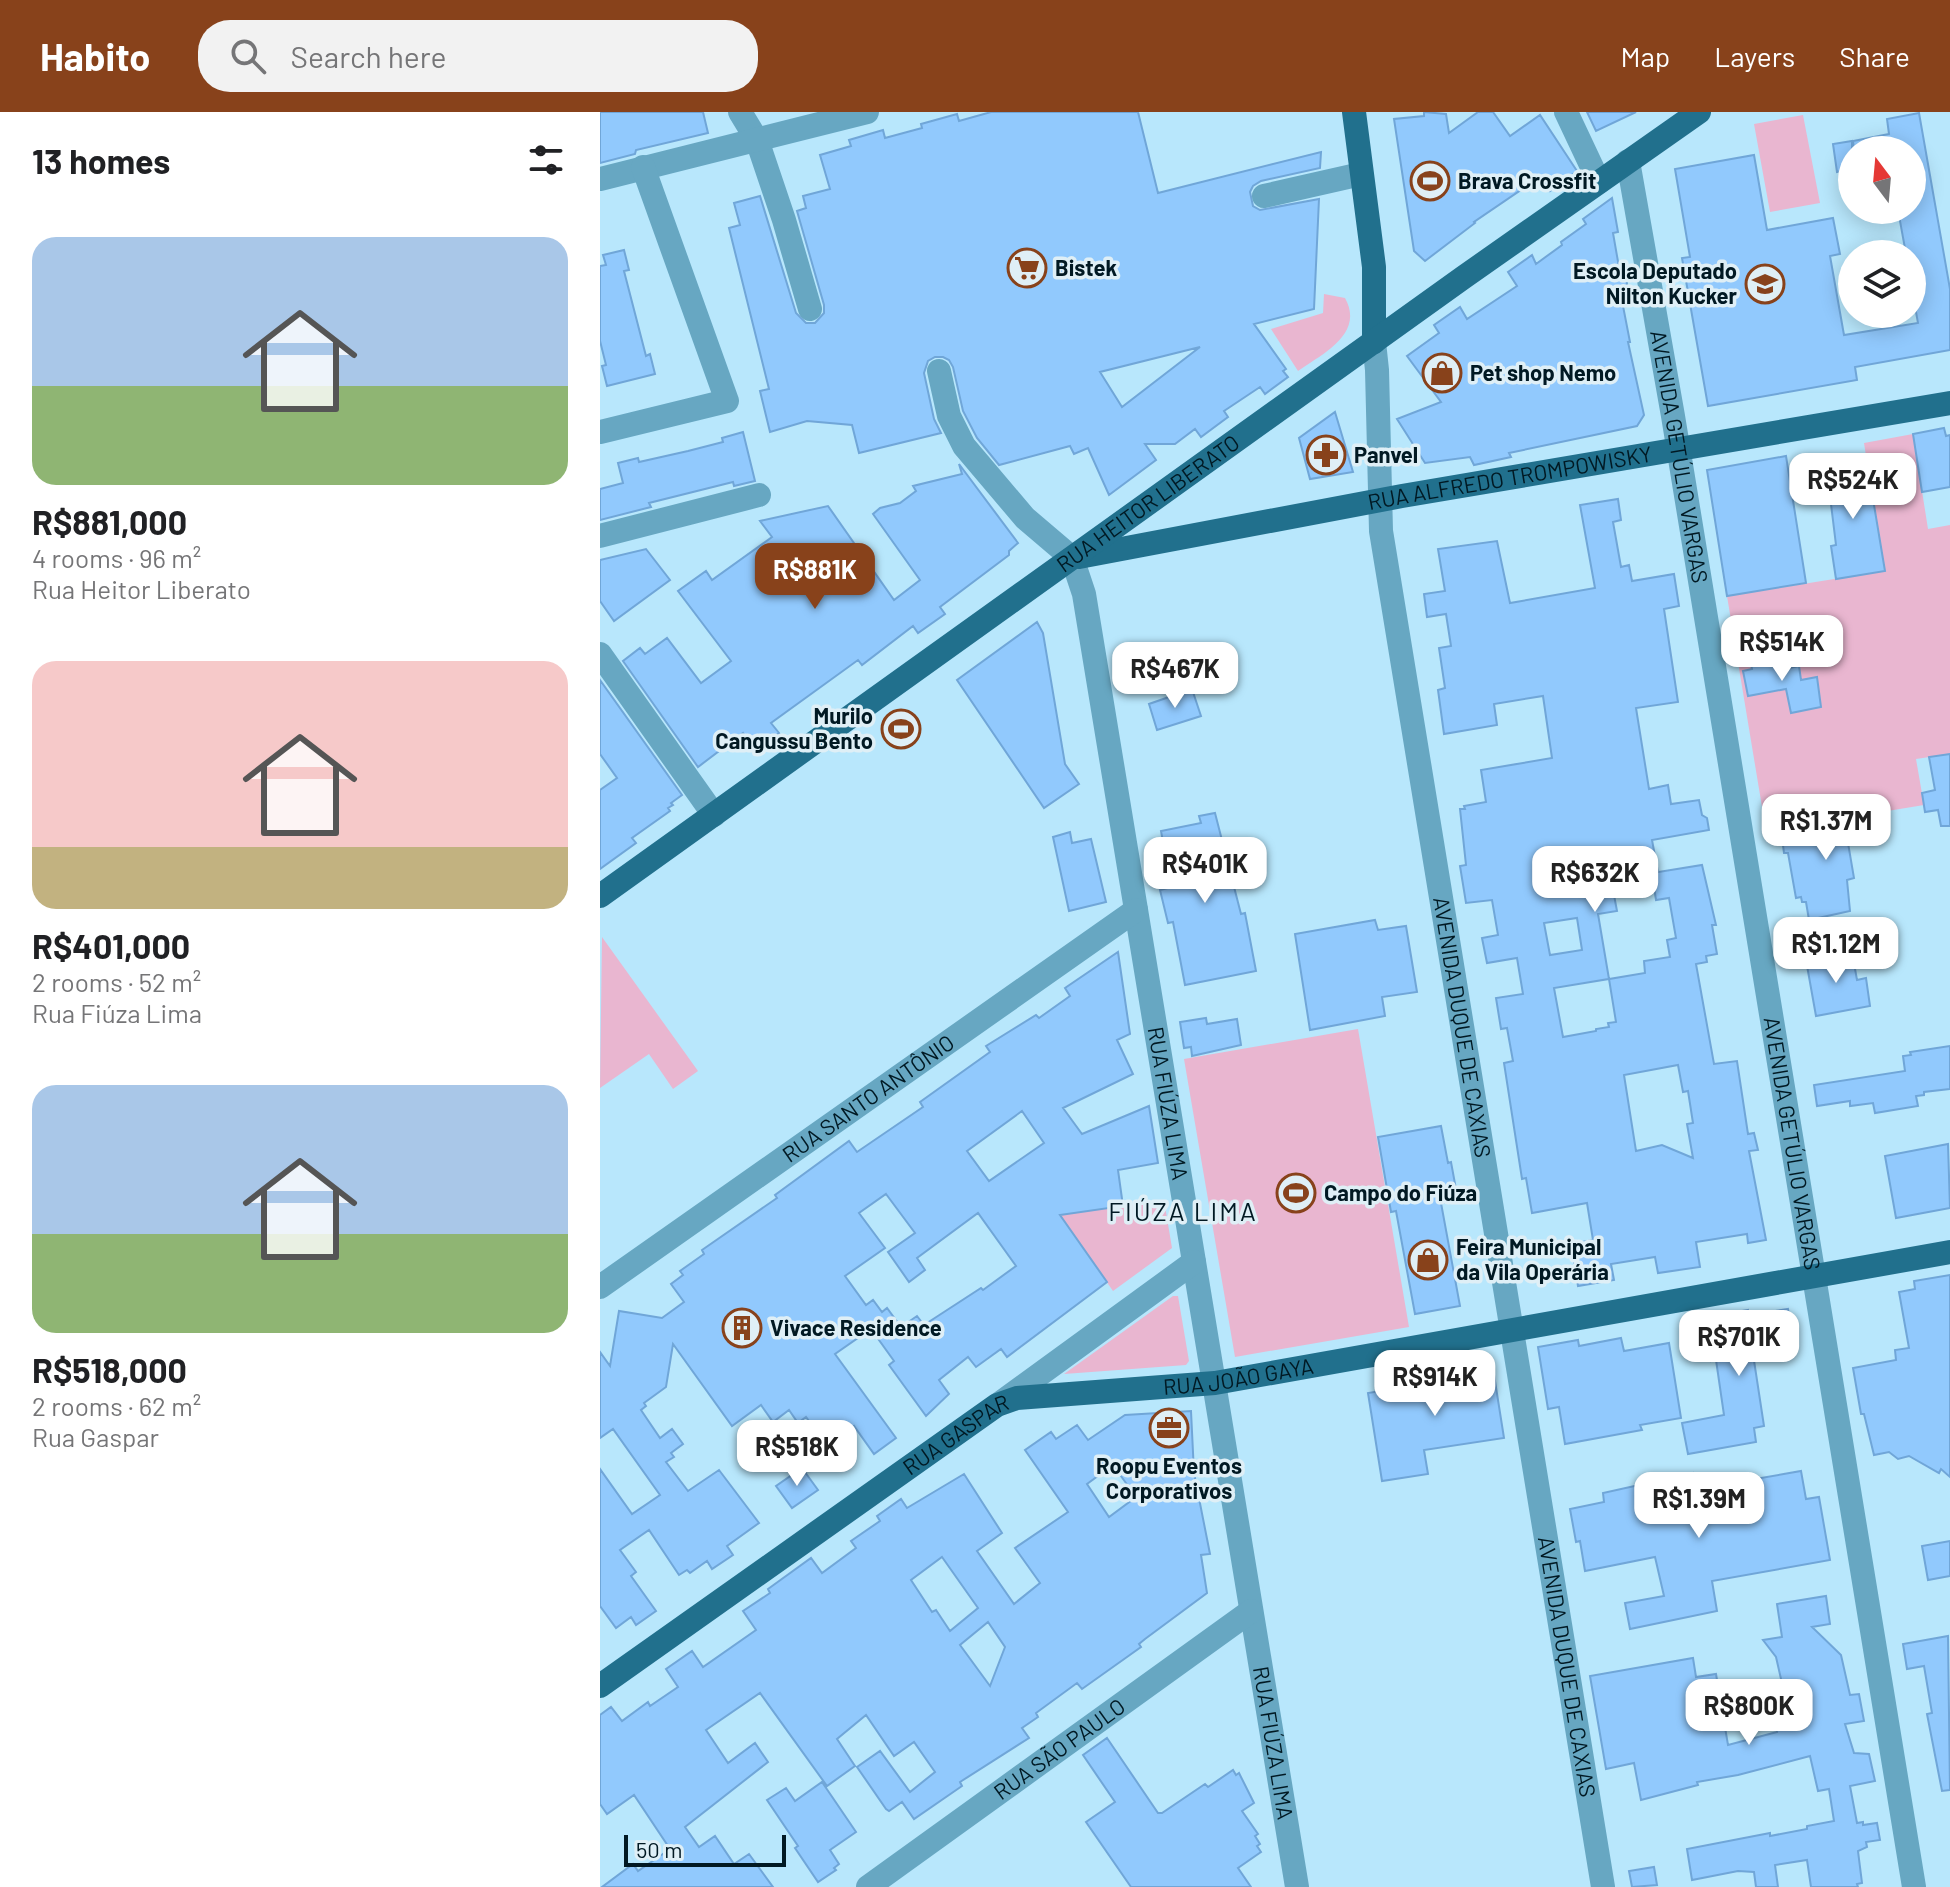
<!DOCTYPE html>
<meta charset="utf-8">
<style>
body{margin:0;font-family:Barlow,sans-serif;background:#f2f2f2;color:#202124;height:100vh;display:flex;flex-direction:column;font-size:30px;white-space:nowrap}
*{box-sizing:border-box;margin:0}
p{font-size:26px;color:#757577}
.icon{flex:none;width:44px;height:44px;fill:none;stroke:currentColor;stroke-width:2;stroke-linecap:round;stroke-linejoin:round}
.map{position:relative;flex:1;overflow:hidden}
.sheet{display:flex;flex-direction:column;background:#fff;width:600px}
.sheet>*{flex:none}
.needle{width:52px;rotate:344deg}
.controls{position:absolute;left:1238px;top:24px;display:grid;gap:16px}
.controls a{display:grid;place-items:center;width:88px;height:88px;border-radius:50%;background:#fff;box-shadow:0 4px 20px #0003;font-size:40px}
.scale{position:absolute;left:24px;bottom:20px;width:162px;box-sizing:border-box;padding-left:8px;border:4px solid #011923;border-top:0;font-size:22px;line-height:28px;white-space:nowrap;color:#011923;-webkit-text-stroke:6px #dfeff6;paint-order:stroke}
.price{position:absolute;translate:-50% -68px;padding:0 18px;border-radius:16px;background:#fff;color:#222;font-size:26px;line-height:52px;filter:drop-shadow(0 2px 4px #0008)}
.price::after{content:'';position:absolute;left:50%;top:48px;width:24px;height:18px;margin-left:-12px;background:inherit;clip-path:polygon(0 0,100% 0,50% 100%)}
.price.selected{background:#88421b;color:#fff}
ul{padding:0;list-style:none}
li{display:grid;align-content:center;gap:16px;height:424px;padding:0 32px}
li span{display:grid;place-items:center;height:248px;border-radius:24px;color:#555}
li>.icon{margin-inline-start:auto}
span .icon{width:144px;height:144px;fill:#fffc;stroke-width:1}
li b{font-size:34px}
h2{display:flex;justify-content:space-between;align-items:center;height:96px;padding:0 32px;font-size:34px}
header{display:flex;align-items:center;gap:48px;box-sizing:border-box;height:112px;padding:0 40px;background:#88421b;color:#fff}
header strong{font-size:38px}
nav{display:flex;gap:44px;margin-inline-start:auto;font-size:28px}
.search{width:560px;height:72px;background:#f2f2f2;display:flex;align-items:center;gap:20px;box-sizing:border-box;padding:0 28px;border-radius:32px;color:#757577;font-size:30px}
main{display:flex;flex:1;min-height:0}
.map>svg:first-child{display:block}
.green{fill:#e9b6d0}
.building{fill:#91c9fd;stroke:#70a6d8;stroke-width:2;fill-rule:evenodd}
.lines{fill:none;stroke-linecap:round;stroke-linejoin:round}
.minor{stroke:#67a7c2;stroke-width:24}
.major{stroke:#21708d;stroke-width:24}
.labels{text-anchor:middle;stroke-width:7;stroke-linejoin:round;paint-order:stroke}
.poi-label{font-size:22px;font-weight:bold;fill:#011923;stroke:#dfeff6;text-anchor:start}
.street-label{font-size:22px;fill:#011923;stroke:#dfeff6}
.quarter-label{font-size:26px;letter-spacing:2px;fill:#011923;stroke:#dfeff6}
</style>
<header>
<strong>Habito</strong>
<div class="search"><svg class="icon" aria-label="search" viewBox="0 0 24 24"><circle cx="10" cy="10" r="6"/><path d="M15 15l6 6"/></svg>Search here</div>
<nav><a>Map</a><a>Layers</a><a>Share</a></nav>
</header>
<main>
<section class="sheet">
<h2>13 homes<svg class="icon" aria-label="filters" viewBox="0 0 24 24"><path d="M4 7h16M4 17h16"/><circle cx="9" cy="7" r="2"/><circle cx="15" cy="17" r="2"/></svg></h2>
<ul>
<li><span style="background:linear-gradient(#a9c7e8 60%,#8fb573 0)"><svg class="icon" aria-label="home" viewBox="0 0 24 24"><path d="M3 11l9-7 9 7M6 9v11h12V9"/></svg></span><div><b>R$881,000</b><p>4 rooms · 96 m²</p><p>Rua Heitor Liberato</p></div></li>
<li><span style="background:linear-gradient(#f6c9c9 75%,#c2b280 0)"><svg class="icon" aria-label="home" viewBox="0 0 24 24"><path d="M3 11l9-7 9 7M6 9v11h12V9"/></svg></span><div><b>R$401,000</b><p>2 rooms · 52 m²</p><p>Rua Fiúza Lima</p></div></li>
<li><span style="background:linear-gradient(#a9c7e8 60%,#8fb573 0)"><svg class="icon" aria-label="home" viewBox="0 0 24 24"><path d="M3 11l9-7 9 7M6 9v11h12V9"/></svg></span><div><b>R$518,000</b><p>2 rooms · 62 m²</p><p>Rua Gaspar</p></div></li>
</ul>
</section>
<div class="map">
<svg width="1350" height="1775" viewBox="0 0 1350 1775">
<rect width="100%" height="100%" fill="#b8e7fc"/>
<path class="green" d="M1203 3 1220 91 1170 100 1154 12Z
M724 182 745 186C765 222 722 242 698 259L671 217 723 201Z
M1313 322 1328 417 1350 413V642L1316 647 1324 693 1166 719 1127 484 1284 459 1264 331Z
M2 825 98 959 73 977 49 942 0 976Z
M758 917 809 1215 635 1245 584 947Z
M564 1088 572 1136 513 1179 460 1103Z
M573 1184H578L589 1249 586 1253 464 1262Z"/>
<path class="building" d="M0 0H103L108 21 36 38 35 42 0 51Z
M391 0H538L558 81 721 40 720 56 661 69 653 74 650 80 653 94 660 98 719 87 714 197 654 212 686 257 683 259 688 265 665 282 660 275 624 299 628 305 601 325 595 317 575 332H545L556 348 509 383 488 336 474 342 470 334 399 353 377 326 363 299 353 255 349 248 343 245H335L328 249 324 261 334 307 341 321 259 341 252 313 207 309 170 320 160 279 169 277 129 116 140 113 134 91 160 84 196 201 206 211H215L224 201V193L197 99 206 96 203 84 230 77 220 43 251 34 249 28 283 18 285 26 322 16 321 12 357 2 359 9ZM600 235 522 295 500 260Z
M824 0 846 2 849 21 878 0H893L910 24 940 3 977 59 950 79 940 65 874 110 875 111 825 149 814 139 794 7 824 4Z
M987 0H1036L996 19Z
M1319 1 1350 177V238L1255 255 1257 268 1108 294 1082 146 1090 145 1075 57 1154 43 1167 118 1233 106 1240 142 1230 144 1244 223 1318 211 1312 178V142H1306L1298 98H1312V38H1254L1253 29 1289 22 1287 7Z
M1252 29V57L1237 60 1233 32Z
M1012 86 1018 120 1013 121 1020 161 1025 159 1030 192 1023 194 1030 230H1028L1044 303 1037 314 909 341 911 345 874 353 870 345 825 351 797 307 841 290 807 244 839 221 834 213 860 195 867 207 917 174 908 160 932 143 936 152 962 133 961 130 986 112 983 107Z
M24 138 29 158 24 159 46 244 50 242 55 262 7 274 2 254 6 253 0 229V154L6 153 3 143Z
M735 300 753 360 710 367 699 326Z
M1344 316 1346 324 1350 323V375L1322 380 1313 322Z
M143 320 155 369 134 374 133 370 49 391 51 395 0 408V377L23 371 18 351 38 346 39 350 88 339 123 330 122 326Z
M1186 344 1206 471 1127 484 1107 358Z
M1267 351 1285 459 1236 467 1231 434 1236 433 1230 384 1225 385 1221 357Z
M359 352 418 431 409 439V443L340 495 345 502 318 521 313 514 262 553 258 548 171 611 179 621 156 638 143 621 98 655 23 549 40 536 45 542 67 526 101 571 131 549 78 479 106 459 112 468 172 425 160 409 228 394 294 488 320 468 273 402 280 396 300 391 316 379 313 374 362 362Z
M1018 387 1021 408 1013 410 1021 455 1029 453 1032 469 1074 462 1079 494 1064 497 1078 590 1036 596 1049 677 1068 673 1071 692 1099 688 1102 703 1107 706 1109 718 1052 728 1058 760 1011 767 1017 799 998 802 1009 867 1045 861 1044 849 1070 845 1067 828 1076 826 1069 786 1056 788 1052 761 1102 753 1116 813H1112L1117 842 1106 844 1107 850 1096 852 1114 952 1137 949 1148 1022 1154 1021 1158 1038 1149 1039 1166 1128 1148 1131 1147 1122 1096 1130 1100 1155 1058 1161 1055 1145 1011 1152 1014 1168 978 1174 971 1132 993 1128 987 1091 932 1101 926 1066 922 1067 904 951 913 949 907 916 901 917 896 886 923 882 917 846 887 851 882 826 898 823 892 788 866 791 860 754 866 753 860 697H865L864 694 886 690 881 658 952 646 943 584 894 592 897 613 844 622 838 578 845 576 839 536 851 534 846 502 827 505 824 482 845 479 838 437 897 429 910 491 995 476 980 393ZM977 806 982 838 950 843 944 811ZM1009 867 1016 910 1008 911 1009 915 996 917V919L963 925 954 876ZM1078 953 1083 980 1088 979 1093 1011 1087 1012 1093 1046 1062 1033 1036 1039 1024 963Z
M46 437 70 468 14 509 0 489V448Z
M437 510 443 521 465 652 479 672 444 696 357 568Z
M1175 543 1177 552 1188 550 1189 556 1199 554 1201 568 1217 565 1221 595 1191 601 1186 577 1148 584 1143 559 1152 557 1150 547Z
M0 568 82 683 71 691 73 693 68 696 70 699 32 726 36 731 0 757V678L17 666 0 642Z
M592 577 601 604 557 618 549 592Z
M1350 642V714H1341L1338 698 1325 700 1322 681 1335 678 1329 645Z
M615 701 641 802 645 801 656 859 585 873 573 810 568 811 560 778 579 773 570 740 565 741 561 719 601 711 599 704Z
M1275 702 1280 725 1248 731 1254 766 1247 768 1250 799 1209 808 1206 790H1202L1201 785 1196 786 1188 741H1184L1181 718Z
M470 720 472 731 491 727 506 790 469 799 453 725Z
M775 808 778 818 806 814 817 880 782 885 785 904 710 918 695 822Z
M518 840 530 922 517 928 533 962 463 996 482 1022 549 994 558 1051 518 1058 523 1094 460 1103 507 1170 407 1245 401 1237 376 1255 368 1245 339 1268 349 1282 326 1304 289 1253 294 1249 271 1217 235 1242 296 1326 274 1342 254 1314 227 1334 206 1305 198 1311 189 1298 173 1310 161 1293 132 1314 73 1232 66 1275 44 1291 46 1294 41 1298 60 1326 72 1317 83 1332 71 1341 74 1345 66 1350 88 1379 119 1358 159 1411 127 1434 133 1443 112 1457 107 1449 90 1461 87 1458 79 1463 49 1418 20 1438 36 1460 31 1464 56 1499 36 1513 31 1505 16 1516 0 1494V1357L32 1402 60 1383 13 1317 0 1326V1240L10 1254 19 1199 62 1206 84 1190 71 1172 83 1163 80 1159 104 1142 102 1138 177 1086 175 1083 249 1029 257 1040 323 995 320 990 390 940 386 934 436 903 439 906 470 884 465 876ZM422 999 444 1031 389 1069 367 1039ZM286 1082 315 1121 288 1140 309 1170 325 1158 317 1146 378 1101 416 1154 383 1178 381 1176 324 1213 317 1204 301 1215 287 1196 282 1200 273 1188 266 1193 245 1164 285 1136 259 1101Z
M1252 840 1257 868 1266 866 1270 894 1216 904 1206 848Z
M606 906 607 912 637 907 641 933 592 944 591 935 584 936 580 910Z
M1350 934V977L1324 980V983L1316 984 1318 994 1275 1001 1273 991 1250 994V989L1217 994 1214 973 1305 959 1303 944 1311 943 1310 940Z
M841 1014 848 1051 851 1050 858 1088 841 1091 860 1194 815 1202 796 1099 791 1100 778 1025Z
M1348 1032 1350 1096 1296 1106 1285 1044Z
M1350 1163V1365L1341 1357 1339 1361 1309 1344 1298 1347 1289 1340 1274 1343 1264 1302H1261L1253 1256 1296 1248 1295 1238 1309 1236 1299 1180 1315 1177 1314 1169Z
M1188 1197 1194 1235 1153 1242 1164 1314 1154 1316 1156 1330 1088 1342 1082 1311 1124 1303 1116 1248 1111 1249 1107 1226 1123 1223 1120 1203 1148 1198 1149 1203Z
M1021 1226 1024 1239 1069 1231 1081 1306 1040 1313 1042 1318 965 1332 959 1295 948 1297 938 1235 978 1228 979 1234Z
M886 1245 892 1250 904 1326 824 1338 828 1362 782 1369 768 1281 854 1267 851 1252Z
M591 1299 594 1361 610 1442 601 1443 607 1481 545 1527 539 1532 541 1535 482 1577 477 1571 436 1601 438 1605 422 1616 429 1626 360 1670 362 1674 314 1707 302 1690 289 1699 286 1697 257 1655 280 1639 310 1680 335 1660 314 1630 294 1644 266 1603 237 1627 255 1654 227 1674 160 1581 106 1618 128 1651 155 1631 168 1650 85 1715 99 1735 115 1724 134 1752 149 1742 173 1775H2L33 1752 38 1759 70 1737 34 1683 7 1702 0 1692V1603L11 1595 22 1609 48 1590 50 1594 78 1575 66 1557 92 1539 103 1555 156 1518 143 1499 170 1481 168 1477 211 1446 222 1461 256 1436 251 1429 280 1409 277 1404 301 1387 307 1396 364 1362 402 1421 377 1439 414 1492 440 1471 415 1436 468 1400 425 1338 451 1320 456 1327 477 1313 488 1328 525 1303ZM513 1353 536 1385 509 1405 487 1372ZM342 1445 378 1496 350 1519 336 1498 332 1500 311 1468ZM388 1510 405 1535 390 1574 360 1533Z
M202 1356 218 1378 192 1396 176 1374Z
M1201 1359 1206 1387 1219 1385 1230 1448 1112 1469 1117 1499 1030 1517 1025 1491 1064 1484 1055 1445 985 1459 980 1429 976 1430 970 1397 1004 1390 1003 1381 1093 1361 1101 1406 1160 1395 1155 1367Z
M1350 1429V1464L1328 1468 1322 1434Z
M1226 1484 1230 1512 1212 1515 1241 1543 1250 1583 1259 1582 1264 1609 1245 1612 1254 1641 1269 1642 1275 1669 1250 1674 1257 1711 1263 1710V1713L1277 1711 1280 1728 1266 1730 1267 1735 1258 1739 1262 1771 1257 1772 1258 1775H1211L1207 1748 1175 1753 1178 1775H1156L1154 1760 1138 1759 1092 1768 1087 1737 1170 1721V1724L1207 1717V1714L1234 1709 1229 1677 1218 1679 1210 1644 1138 1663 1097 1670 1098 1673 1041 1688 1034 1651 1006 1657 990 1564 1093 1546 1096 1565 1116 1562 1128 1633 1177 1620 1171 1592 1186 1589 1176 1545 1163 1528 1182 1525 1177 1492Z
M1348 1524 1350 1678 1342 1679 1327 1602 1332 1601 1324 1554 1307 1557 1303 1532Z
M507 1626 558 1701H562L605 1672 608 1675 633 1658 636 1663 639 1661 654 1691 642 1699 658 1722 655 1724 660 1732 657 1734 661 1740 638 1756 651 1775H531L486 1710 515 1690 483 1643Z
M222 1670 256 1720 230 1738 239 1752 234 1756 236 1758 218 1770 195 1736 198 1734 167 1688 186 1676 195 1689Z
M1054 1755 1057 1773 1032 1775 1029 1759Z"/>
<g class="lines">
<g class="minor">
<path d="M140 0 157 28 184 108 210 197"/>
<path d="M966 0 999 70"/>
<path id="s1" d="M1028 49 1073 304 1314 1775"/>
<path d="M0 67 267 0"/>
<path d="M664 84 761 62"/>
<path id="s2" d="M774 230 777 258 781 419 1003 1775"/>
<path id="s3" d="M339 259 349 304 364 334 425 406 472 446 484 482 697 1775"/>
<path d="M0 320 127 289 43 55"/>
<path d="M0 424 159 383"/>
<path d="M0 542 114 703"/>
<path id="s4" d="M0 1175 536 798"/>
<path d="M399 1292 594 1150"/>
<path id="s5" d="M268 1775 651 1499"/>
</g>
<g class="major">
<path d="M754 0 774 155V230"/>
<path id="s6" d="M479 445 802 384 1350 291"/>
<path id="s7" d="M0 784 864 165 1099 0"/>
<path id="s8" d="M0 1574 397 1293 417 1286 615 1271 1350 1140"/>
</g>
</g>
<defs>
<symbol id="stadium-ring" viewBox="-11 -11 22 22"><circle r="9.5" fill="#dfeff6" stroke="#88421b" stroke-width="1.5"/><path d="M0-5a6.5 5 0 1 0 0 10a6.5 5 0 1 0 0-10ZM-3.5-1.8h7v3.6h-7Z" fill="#88421b"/></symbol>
<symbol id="supermarket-ring" viewBox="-11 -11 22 22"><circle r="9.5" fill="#dfeff6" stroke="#88421b" stroke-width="1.5"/><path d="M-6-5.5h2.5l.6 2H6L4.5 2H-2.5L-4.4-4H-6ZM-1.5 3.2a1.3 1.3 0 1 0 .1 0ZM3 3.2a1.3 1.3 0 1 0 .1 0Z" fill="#88421b"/></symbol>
<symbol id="school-ring" viewBox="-11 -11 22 22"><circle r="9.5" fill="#dfeff6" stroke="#88421b" stroke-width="1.5"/><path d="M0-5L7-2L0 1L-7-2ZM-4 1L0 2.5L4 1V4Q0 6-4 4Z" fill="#88421b"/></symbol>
<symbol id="shop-ring" viewBox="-11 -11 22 22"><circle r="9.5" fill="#dfeff6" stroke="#88421b" stroke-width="1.5"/><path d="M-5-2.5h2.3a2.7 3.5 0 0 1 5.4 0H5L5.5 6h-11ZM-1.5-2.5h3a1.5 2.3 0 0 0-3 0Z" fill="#88421b"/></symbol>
<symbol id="pharmacy-ring" viewBox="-11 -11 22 22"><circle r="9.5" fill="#dfeff6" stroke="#88421b" stroke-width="1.5"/><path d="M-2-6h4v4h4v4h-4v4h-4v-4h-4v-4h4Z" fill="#88421b"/></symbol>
<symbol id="building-ring" viewBox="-11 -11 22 22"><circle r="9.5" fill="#dfeff6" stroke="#88421b" stroke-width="1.5"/><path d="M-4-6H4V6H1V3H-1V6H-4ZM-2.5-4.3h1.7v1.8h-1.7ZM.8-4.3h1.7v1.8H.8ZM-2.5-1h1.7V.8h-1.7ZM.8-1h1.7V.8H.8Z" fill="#88421b"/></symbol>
<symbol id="office-ring" viewBox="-11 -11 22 22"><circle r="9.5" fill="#dfeff6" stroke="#88421b" stroke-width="1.5"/><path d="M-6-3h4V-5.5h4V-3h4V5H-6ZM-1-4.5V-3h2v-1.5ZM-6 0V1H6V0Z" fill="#88421b"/></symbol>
</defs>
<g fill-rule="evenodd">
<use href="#stadium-ring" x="808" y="47" width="44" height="44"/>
<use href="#supermarket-ring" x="405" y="134" width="44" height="44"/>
<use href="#school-ring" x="1143" y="150" width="44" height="44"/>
<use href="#shop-ring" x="820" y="239" width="44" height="44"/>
<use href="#pharmacy-ring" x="704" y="321" width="44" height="44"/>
<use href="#stadium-ring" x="279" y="595" width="44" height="44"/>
<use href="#stadium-ring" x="674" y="1059" width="44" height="44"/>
<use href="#shop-ring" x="806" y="1126" width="44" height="44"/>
<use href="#building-ring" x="120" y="1194" width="44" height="44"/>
<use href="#office-ring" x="547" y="1294" width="44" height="44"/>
</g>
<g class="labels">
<g class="poi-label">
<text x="858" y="77">Brava Crossfit</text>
<text x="455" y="164">Bistek</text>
<text x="1137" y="167" text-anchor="end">Escola Deputado<tspan x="1137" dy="25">Nilton Kucker</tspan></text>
<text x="870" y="269">Pet shop Nemo</text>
<text x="754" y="351">Panvel</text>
<text x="273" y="612" text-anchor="end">Murilo<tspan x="273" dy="25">Cangussu Bento</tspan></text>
<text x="724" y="1089">Campo do Fiúza</text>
<text x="856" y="1143">Feira Municipal<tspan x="856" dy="25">da Vila Operária</tspan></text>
<text x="170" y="1224">Vivace Residence</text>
<text x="569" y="1362" text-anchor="middle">Roopu Eventos<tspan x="569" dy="25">Corporativos</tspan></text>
</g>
<g class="street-label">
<text dy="8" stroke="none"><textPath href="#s1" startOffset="300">AVENIDA GETÚLIO VARGAS</textPath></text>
<text dy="8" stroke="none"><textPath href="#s6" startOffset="438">RUA ALFREDO TROMPOWISKY</textPath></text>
<text dy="8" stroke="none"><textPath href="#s7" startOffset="674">RUA HEITOR LIBERATO</textPath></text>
<text dy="8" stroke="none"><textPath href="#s2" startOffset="692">AVENIDA DUQUE DE CAXIAS</textPath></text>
<text dy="8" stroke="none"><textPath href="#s4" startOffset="328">RUA SANTO ANTÔNIO</textPath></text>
<text dy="8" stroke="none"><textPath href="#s3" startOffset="790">RUA FIÚZA LIMA</textPath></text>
<text dy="8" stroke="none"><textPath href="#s1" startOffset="996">AVENIDA GETÚLIO VARGAS</textPath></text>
<text dy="8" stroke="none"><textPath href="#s8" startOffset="730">RUA JOÃO GAYA</textPath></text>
<text dy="8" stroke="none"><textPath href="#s8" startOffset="436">RUA GASPAR</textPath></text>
<text dy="8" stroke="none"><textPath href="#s2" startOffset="1340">AVENIDA DUQUE DE CAXIAS</textPath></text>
<text dy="8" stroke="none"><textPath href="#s3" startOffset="1438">RUA FIÚZA LIMA</textPath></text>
<text dy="8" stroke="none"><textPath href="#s5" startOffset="236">RUA SÃO PAULO</textPath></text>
</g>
<g class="quarter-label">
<text x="583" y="1109">FIÚZA LIMA</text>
</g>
</g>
</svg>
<div class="controls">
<a><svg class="needle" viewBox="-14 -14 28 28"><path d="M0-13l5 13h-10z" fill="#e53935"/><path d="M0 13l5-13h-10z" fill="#757577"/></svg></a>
<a><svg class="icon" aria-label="layers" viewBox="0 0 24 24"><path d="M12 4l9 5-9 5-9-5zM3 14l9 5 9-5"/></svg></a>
</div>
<div class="scale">50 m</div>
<b class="price" style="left:1253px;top:409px">R$524K</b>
<b class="price selected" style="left:215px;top:499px">R$881K</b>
<b class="price" style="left:1182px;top:571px">R$514K</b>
<b class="price" style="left:575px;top:598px">R$467K</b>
<b class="price" style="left:1226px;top:750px">R$1.37M</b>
<b class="price" style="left:605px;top:793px">R$401K</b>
<b class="price" style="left:995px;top:802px">R$632K</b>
<b class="price" style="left:1236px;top:873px">R$1.12M</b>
<b class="price" style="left:1139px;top:1266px">R$701K</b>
<b class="price" style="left:835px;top:1306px">R$914K</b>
<b class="price" style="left:197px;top:1376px">R$518K</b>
<b class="price" style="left:1099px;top:1428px">R$1.39M</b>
<b class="price" style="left:1149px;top:1635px">R$800K</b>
</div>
</main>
